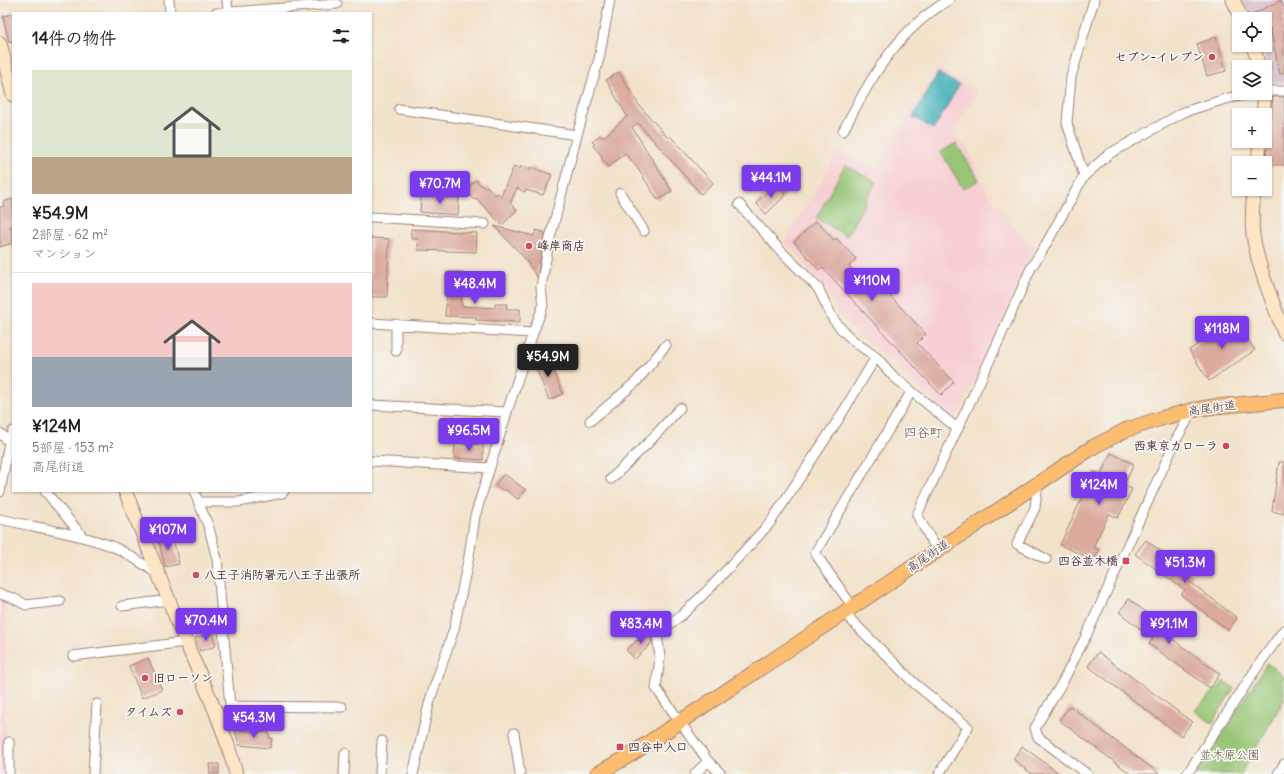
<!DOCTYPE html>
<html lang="ja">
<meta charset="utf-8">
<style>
body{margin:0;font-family:Delius,"Klee One",sans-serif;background:#f6f6f6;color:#202124;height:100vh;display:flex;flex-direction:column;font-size:15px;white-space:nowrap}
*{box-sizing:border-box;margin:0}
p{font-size:13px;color:#757577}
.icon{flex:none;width:22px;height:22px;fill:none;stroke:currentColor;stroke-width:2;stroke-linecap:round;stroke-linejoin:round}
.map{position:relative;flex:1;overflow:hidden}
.details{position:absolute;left:12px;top:12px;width:360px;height:480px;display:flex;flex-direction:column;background:#fff;border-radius:0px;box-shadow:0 1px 3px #0004}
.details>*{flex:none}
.buttons{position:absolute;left:1232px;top:12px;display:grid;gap:8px}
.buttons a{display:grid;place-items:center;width:40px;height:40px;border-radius:0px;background:#fff;box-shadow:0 1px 3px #0004;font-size:20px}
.price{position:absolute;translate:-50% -34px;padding:0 9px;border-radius:4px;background:#7c3aed;color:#fff;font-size:13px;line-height:26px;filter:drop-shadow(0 1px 2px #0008)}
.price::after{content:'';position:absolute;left:50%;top:24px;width:12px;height:9px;margin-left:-6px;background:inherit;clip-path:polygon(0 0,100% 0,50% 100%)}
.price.current{background:#222;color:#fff}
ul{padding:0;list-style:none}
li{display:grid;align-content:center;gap:8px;height:212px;padding:0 20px}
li+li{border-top:1px solid #e0e0e0}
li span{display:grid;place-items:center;height:124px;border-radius:0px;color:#555}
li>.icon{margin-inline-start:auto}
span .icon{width:72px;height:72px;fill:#fffc;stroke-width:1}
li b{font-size:17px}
h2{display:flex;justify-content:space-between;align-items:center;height:48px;padding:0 20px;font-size:17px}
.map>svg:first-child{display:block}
.built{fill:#f7cfd3}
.industrial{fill:#d2bdc7}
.green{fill:#96c573;stroke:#70724f}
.water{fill:#3daeb6;stroke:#446670}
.building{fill:#daaa9d}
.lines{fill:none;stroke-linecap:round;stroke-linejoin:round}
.street-casing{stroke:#9e807a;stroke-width:11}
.secondary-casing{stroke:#9e807a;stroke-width:15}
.primary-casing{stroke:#9e807a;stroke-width:16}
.street{stroke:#fff;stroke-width:9}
.secondary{stroke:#fee5c5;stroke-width:13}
.primary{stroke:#fcbd6f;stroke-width:14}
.poi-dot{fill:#d1495b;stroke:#f6f6f2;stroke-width:1.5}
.labels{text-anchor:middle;stroke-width:3.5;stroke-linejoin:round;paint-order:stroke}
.poi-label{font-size:12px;font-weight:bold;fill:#4a1f2b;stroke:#f6f6f2;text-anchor:end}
.street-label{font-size:12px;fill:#4a1f2b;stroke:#f6f6f2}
.park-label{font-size:12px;fill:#615141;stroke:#f6f6f2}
.neighbourhood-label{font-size:13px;fill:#7c5053;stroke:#f6f6f2}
</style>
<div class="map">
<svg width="1284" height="774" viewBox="0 0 1284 774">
<rect width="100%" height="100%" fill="#f6f6f2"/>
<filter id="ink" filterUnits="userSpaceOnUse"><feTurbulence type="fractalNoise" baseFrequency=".025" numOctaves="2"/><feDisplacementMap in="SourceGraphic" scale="8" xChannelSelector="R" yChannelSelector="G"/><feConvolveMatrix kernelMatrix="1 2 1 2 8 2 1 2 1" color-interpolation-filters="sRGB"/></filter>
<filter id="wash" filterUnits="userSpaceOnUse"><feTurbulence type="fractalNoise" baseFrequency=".012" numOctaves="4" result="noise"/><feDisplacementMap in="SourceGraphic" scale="16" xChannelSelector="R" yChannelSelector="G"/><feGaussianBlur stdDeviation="0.9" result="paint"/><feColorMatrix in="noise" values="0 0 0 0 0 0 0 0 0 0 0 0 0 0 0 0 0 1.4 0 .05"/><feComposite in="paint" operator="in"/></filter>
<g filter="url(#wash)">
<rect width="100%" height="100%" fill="#f2e2c9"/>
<path class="built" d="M937 68 978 91 953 133 967 147 988 193 1023 238 1036 249 1025 264 998 330 958 415 951 417 875 348 857 335 842 319 825 287 784 241 818 188 839 150 876 169Z
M0 597 5 599V774H0Z"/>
<path class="industrial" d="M1242 0H1284V83H1272L1267 68 1261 45H1265V19H1251Z"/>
<path class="green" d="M956 143 979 180 963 189 941 152Z
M845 165 876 182 847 236 816 218Z
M1267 663 1284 677V700L1241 774H1194L1226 728Z
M1224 681 1234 688 1212 723 1194 711Z"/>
<path class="water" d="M938 73 959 85 934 129 913 117Z"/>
<g id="blocks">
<path class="building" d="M1281 0 1284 8V73L1280 74 1270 28 1265 30V19H1250L1249 16Z
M13 14V41L9 42 3 16Z
M1216 37 1226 71 1207 76 1197 44Z
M619 72 638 104 668 138 670 136 713 183 701 194 638 123 632 127 672 191 658 200 634 163 625 153 609 167 601 158 602 156 593 146 595 144 592 142 600 135 603 138 627 116 606 80Z
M1273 97H1284V165H1266L1268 121 1271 116Z
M514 166 520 169 521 166 530 170 531 167 552 175 543 195 526 190 525 192 517 188 510 203 517 210 502 225 476 198 474 200 465 190 476 180 484 188 487 186 495 195 498 193 501 196Z
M775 184 786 195 766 214 756 203Z
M421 195 459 198 458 215 420 212Z
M13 199V226H10L13 237V243L0 247V207L4 206 3 202Z
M816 221 834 240 836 238 856 259 849 266 867 286 874 279 926 334 917 343 954 382 941 395 822 267 819 270 794 242Z
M494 226 534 236 536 230 545 233 537 277 522 255Z
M411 229 477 233 476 252 418 250V239H411Z
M371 238 389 239 387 297H371Z
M449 272H464L461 306 495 308V304H507L506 309H520V322L476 320V317L445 316Z
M1235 320 1255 350 1209 381 1189 350Z
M548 357 563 394 549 400 534 363Z
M455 443 483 445V460L454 458Z
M1111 453 1134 464 1124 485 1132 489 1118 518 1109 514 1093 547 1099 550 1094 560 1060 545 1094 472 1101 474Z
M1279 462H1284V514L1272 511Z
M504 474 526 490 518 499 504 489 503 491 495 485Z
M172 535 179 564 165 567 158 537Z
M1146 540 1193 575 1189 581 1237 618 1228 630 1181 595 1185 590 1135 554Z
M1129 599 1160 623 1157 628 1220 674 1210 688 1149 644 1153 639 1119 612Z
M652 628 651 634 652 643 635 659 626 650Z
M212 633 216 646 200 651 195 638Z
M1098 652 1192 722 1181 736 1088 666Z
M148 658 162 690 142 698 129 666Z
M1070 706 1117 742 1160 774H1131L1100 751 1059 720Z
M235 730 269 733V738H272L270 748 239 745Z
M1022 746 1060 774H1032L1013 759Z
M209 764H219V774H210Z"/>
</g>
</g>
<g filter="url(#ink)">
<use href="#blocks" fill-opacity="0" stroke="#9e807a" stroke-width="1"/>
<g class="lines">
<defs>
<path id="street" d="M169 0 170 13
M227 0 228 12
M216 13 337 4
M1265 91H1284
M399 109 577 135
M843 131C866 87 890 42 931 12 937 8 942 3 949 0
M1084 176 1067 123 1071 77 1094 0
M620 193 644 231
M739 204 779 249 818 288 833 319 844 332 856 343 876 357 894 377 958 429
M371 217 485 224
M371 323 533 333
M396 351V324
M371 405 507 412
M590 421 636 382 666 345
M0 433 12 445
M371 461 490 468
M611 479 649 442 680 408
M1038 483 1035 508 1017 544 1046 559
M45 491 83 537
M194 491 209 528 217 559 230 706 224 732
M0 492 9 442 13 431
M199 502H239L282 493 284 491
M0 519C38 528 77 533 114 547 129 554 142 564 156 572
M937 550 917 515 995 349 1031 268 1045 246 1084 176 1109 154 1184 112 1225 99 1253 93
M0 594 13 598 26 605 60 601
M122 606 169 600
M852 606 815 553 911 392
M843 612 914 683 968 727 939 774
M73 656 186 642
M230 706 342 707
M514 733 520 774
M9 774V742
M93 774 97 704
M344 774 345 753
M380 774 382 741
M413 774 430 700 454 629 469 556 475 516 507 412 533 333 543 306 541 287 549 242 577 135 599 59 610 0
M695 774 708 761
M721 774 708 761 656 688 660 658 657 633 682 615 711 587 770 523 838 420 876 357
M1087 774 1038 737 1035 728 1062 683 1086 636 1176 440 1193 410
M1187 774 1262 660 1284 630
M1278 774 1284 764"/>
<path id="secondary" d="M1233 0 1242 19
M0 43 13 95
M1253 45 1259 67
M1263 115 1265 93
M1258 163 1260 141
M1254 189C1253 204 1251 220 1253 235 1258 269 1273 301 1284 333
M125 491C145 539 163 587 183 635 202 681 224 725 236 774"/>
<path id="primary" d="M597 774 630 755 1093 447 1126 430 1159 419 1193 410 1211 407 1284 400"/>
</defs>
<use href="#street" class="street-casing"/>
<use href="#secondary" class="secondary-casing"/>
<use href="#primary" class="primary-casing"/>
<use href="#street" class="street"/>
<use href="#secondary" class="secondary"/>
<use href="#primary" class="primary"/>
</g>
</g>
<g class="poi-dot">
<circle cx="1212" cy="57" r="4"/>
<circle cx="529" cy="246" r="4"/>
<circle cx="1226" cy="446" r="4"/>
<rect x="1122" y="557" width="8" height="8" rx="2"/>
<circle cx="196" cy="575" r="4"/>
<circle cx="145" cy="678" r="4"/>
<circle cx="180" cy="712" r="4"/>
<rect x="616" y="743" width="8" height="8" rx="2"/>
</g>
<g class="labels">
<g class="poi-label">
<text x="1204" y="61">セブン-イレブン</text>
<text x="537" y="250" text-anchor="start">峰岸商店</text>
<text x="1218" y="450">西東京カローラ</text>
<text x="1118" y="565">四谷並木橋</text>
<text x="204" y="579" text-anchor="start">八王子消防署元八王子出張所</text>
<text x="153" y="682" text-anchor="start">旧ローソン</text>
<text x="172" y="716">タイムズ</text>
<text x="628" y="751" text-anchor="start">四谷中入口</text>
</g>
<g class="street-label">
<text transform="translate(1212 408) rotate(-8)" y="4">高尾街道</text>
<text transform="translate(928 556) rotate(-34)" y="4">高尾街道</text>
</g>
<g class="park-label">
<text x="1230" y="759">並木原公園</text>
</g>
<g class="neighbourhood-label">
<text x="923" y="437">四谷町</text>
</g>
</g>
</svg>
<div class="buttons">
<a><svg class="icon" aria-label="locate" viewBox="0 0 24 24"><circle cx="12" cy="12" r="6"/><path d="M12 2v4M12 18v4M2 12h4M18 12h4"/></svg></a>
<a><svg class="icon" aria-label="layers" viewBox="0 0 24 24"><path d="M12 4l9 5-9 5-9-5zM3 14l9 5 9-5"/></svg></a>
<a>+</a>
<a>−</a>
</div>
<b class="price" style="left:771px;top:199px">¥44.1M</b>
<b class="price" style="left:440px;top:205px">¥70.7M</b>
<b class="price" style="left:872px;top:302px">¥110M</b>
<b class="price" style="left:475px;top:305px">¥48.4M</b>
<b class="price" style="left:1222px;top:350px">¥118M</b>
<b class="price current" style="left:548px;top:378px">¥54.9M</b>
<b class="price" style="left:469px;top:452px">¥96.5M</b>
<b class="price" style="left:1099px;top:506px">¥124M</b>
<b class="price" style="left:168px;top:551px">¥107M</b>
<b class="price" style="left:1185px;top:584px">¥51.3M</b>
<b class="price" style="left:206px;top:642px">¥70.4M</b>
<b class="price" style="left:641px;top:645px">¥83.4M</b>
<b class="price" style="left:1169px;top:645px">¥91.1M</b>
<b class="price" style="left:254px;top:739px">¥54.3M</b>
<section class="details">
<h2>14件の物件<svg class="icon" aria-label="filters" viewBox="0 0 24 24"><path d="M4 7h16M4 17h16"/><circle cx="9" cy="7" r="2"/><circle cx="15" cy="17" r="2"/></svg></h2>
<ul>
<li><span style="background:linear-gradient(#dfe7d0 70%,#b9a48a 0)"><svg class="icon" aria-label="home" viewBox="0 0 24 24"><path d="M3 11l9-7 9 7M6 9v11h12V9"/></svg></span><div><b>¥54.9M</b><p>2部屋 · 62 m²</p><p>マンション</p></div></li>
<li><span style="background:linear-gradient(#f6c9c9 60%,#9aa5b1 0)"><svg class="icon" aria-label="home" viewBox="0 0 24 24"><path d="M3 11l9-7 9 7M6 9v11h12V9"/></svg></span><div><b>¥124M</b><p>5部屋 · 153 m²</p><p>高尾街道</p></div></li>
</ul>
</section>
</div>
